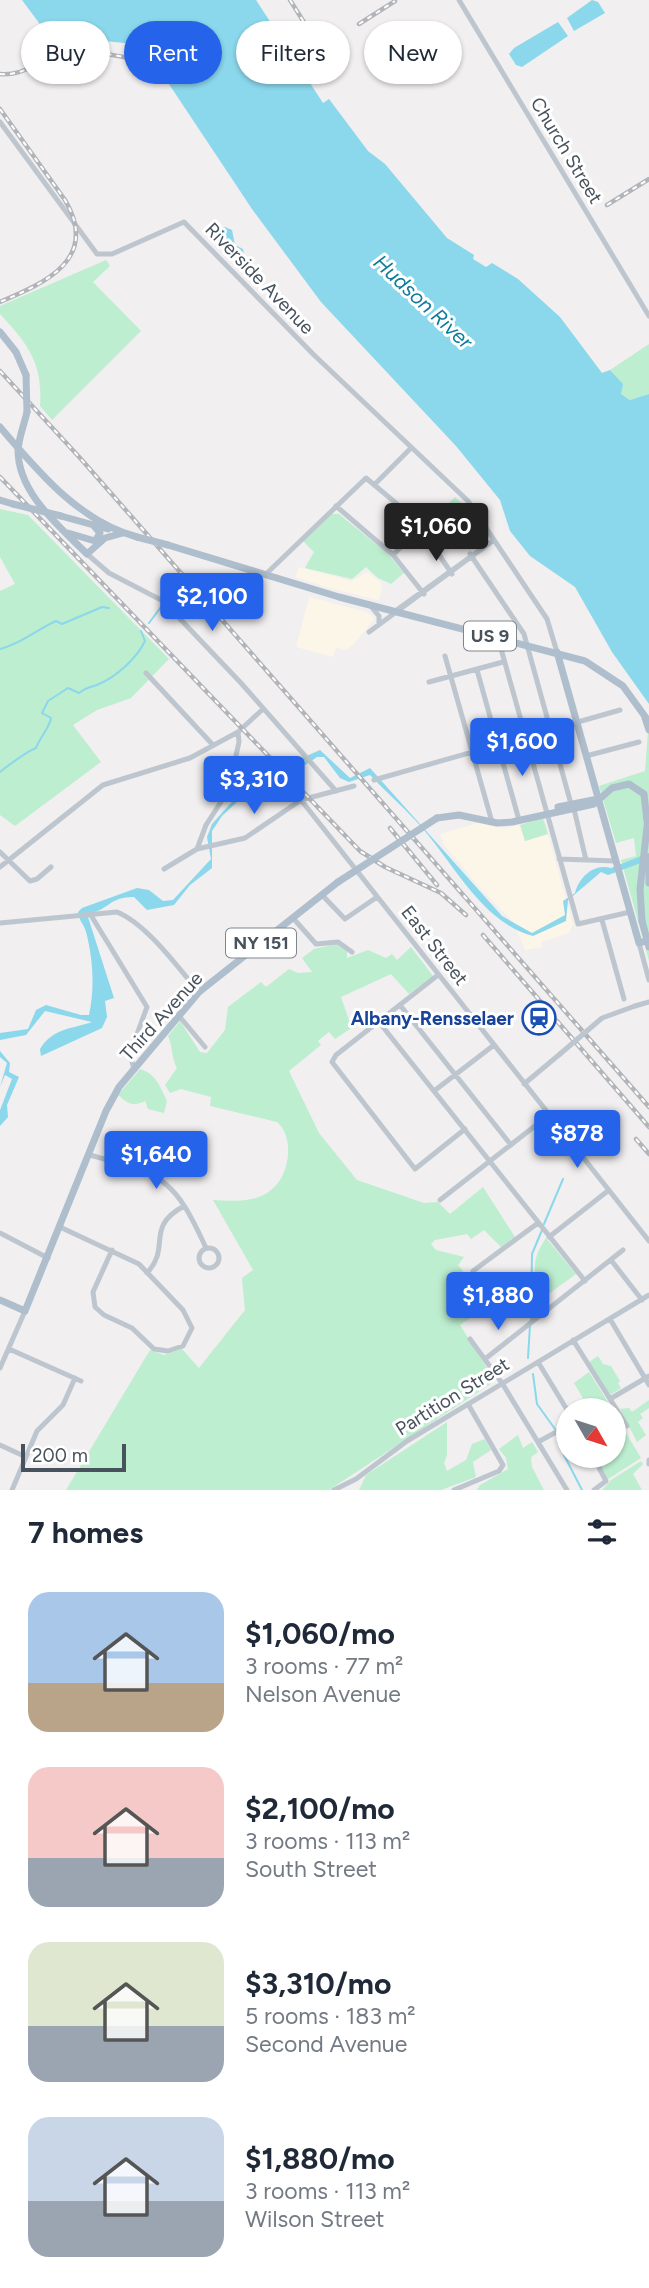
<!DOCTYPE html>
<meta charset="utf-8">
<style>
body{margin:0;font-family:Figtree,sans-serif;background:#f6f6f7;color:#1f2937;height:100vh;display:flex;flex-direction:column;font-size:26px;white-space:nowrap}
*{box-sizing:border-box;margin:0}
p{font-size:23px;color:#747a83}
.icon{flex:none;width:38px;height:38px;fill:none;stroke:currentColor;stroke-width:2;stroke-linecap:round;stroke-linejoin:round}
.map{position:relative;height:1490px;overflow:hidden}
.drawer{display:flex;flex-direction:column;background:#fff;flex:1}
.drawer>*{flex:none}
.hud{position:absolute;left:21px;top:21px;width:607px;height:63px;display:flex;gap:14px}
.needle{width:46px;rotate:129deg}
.tools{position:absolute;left:556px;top:1398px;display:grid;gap:14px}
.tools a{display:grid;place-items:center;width:70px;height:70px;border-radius:50%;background:#fff;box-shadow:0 2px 5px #0004;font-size:35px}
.scale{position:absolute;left:21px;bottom:18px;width:105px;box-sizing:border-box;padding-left:7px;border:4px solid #47525c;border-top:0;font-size:19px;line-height:24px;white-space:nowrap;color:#47525c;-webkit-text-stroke:5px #fff;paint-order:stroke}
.price{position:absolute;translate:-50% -60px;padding:0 16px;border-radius:7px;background:#2563eb;color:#fff;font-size:23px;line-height:46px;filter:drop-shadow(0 2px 4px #0008)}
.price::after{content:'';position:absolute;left:50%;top:42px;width:21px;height:16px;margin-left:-10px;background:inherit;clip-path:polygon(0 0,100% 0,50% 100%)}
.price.current{background:#222;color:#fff}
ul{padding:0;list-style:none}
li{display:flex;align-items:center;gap:21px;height:175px;padding:0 28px}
li span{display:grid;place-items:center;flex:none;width:196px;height:140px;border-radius:21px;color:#555}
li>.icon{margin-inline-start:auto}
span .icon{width:84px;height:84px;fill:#fffc;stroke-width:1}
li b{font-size:30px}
h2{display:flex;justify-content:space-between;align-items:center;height:84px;padding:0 28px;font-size:30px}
.pill{padding:0 24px;border-radius:32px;background:#fff;box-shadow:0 2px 5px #0004;font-size:24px;line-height:63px}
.pill.current{background:#2563eb;color:#fff}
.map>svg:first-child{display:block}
.commercial{fill:#fcf6e8}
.green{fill:#bdeed0}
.water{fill:#8bd7eb}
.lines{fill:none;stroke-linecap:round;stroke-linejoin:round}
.stream{stroke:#8bd7eb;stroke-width:2}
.minor{stroke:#bdc6ce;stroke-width:5}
.major{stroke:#afbecd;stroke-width:7}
.rail-casing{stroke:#b1b4b9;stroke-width:4.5}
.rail{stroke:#fff;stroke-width:2;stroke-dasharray:5;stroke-linecap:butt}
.minor-bridge{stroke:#bdc6ce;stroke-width:5}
.major-bridge{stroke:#afbecd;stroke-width:7}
.labels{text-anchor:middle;stroke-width:6;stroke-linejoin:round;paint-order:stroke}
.shield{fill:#fff;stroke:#7e868d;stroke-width:2}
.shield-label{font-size:18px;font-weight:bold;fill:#47525c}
.street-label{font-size:19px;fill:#47525c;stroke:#fff}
.transit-label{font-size:19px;font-weight:bold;fill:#164399;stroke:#fff;text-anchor:end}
.water-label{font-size:21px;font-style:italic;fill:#0e7c99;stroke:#fff}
</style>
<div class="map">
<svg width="649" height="1490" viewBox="0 0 649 1490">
<rect width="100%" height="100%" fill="#f1efef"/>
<path class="commercial" d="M299 567 351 581 368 572 381 583 382 591 378 600 329 588 295 577Z
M309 597 367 612 375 618 354 644 347 650 336 648 333 657 296 647Z
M478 823 504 828 520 825 525 841 548 834 573 924 569 933 541 942 543 947 525 950 513 922 480 888 444 845 440 834Z"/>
<path class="green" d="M106 260 110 266 93 282 141 331 52 420 40 406C43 363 28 344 0 314V306Z
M649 344V394L630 400 621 394 622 384 610 370Z
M455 497 463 505 427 531 424 527Z
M0 509 28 515 169 659 131 698 97 710 73 725 101 762 15 826 0 815V591L15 584 0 557Z
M332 514H339L388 554 404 573 391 584 378 578 366 567 352 579 305 568 314 552 303 541Z
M649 718V961L621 860 636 856 634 838 616 843 599 786 645 771Z
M543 818 548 834 525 841 520 825Z
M336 944 347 950V958L368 950 386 958 392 954 397 960 411 947 433 976 409 994 391 974 341 997 349 1020 359 1023 335 1039 329 1032 318 1041 321 1045 289 1071 319 1133 357 1180 424 1203 438 1202 450 1214 483 1187 515 1237 501 1247 484 1230 471 1239 467 1234 435 1240 431 1244 436 1250 464 1257 458 1265 490 1305 460 1325 495 1381 329 1490H66L150 1350 164 1355 182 1349 199 1368 245 1310 242 1278 253 1270 213 1200C232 1201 256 1203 271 1190 290 1176 295 1137 277 1122L210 1106 211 1097 181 1089 170 1093 165 1085 177 1068C171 1057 173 1047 168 1036L180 1021 200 1052 207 1053 225 1030 228 1007 261 982 266 987 289 969 298 973 312 972 302 958 314 949Z
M140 1069C156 1074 160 1086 167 1101L164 1113 148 1109 145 1101C132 1107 129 1104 118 1095Z
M546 1238 576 1274 543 1298C532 1273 531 1261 546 1238Z
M598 1356 603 1364 611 1366 620 1381 618 1383 621 1388 610 1395 589 1362Z
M589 1372 613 1410H590L574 1383Z
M649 1400V1408L640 1414 643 1418 638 1422 646 1435 637 1442 620 1409 629 1408 632 1412Z
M614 1413 641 1458 608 1479 595 1456H614Z
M447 1422V1455L444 1463 447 1471 466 1460 472 1444 485 1439 491 1450 473 1462 476 1477 441 1490H359L366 1475Z
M518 1435 523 1448 532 1442 538 1452 531 1457 532 1467 544 1490H477L480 1485 508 1469 506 1458 499 1449Z
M641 1461 643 1464 633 1474 642 1490H602L611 1480Z"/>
<path class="water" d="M22 0H256L323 103 329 99 368 151 385 164 447 238 474 255 473 259 486 267 492 263 518 279 560 317 602 373 610 370 623 384 621 394 630 400 649 394V704L612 652 575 587 530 556 510 531 500 500 456 446 321 302 252 209 143 45 48 35Z
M592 0 598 2 605 13 574 31 567 18Z
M558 22 568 36 522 67 516 65 509 54 514 48Z
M225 227 232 230 235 245 243 249 244 255 240 258 221 238 220 229Z
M320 750 350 778 370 768 502 916 532 933 565 915 563 901 575 893C579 877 594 863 611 868L649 853V860L608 875 601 872 568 900 566 921 533 936C480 922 452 859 416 821 401 805 385 791 370 775L349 782 340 778 324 757H317L269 789 238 801 222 816 212 831V868L190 885 174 905 147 910 134 897C108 897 110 910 87 914L114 998 105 1001 107 1017 102 1028 41 1056 40 1049C53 1028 72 1029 92 1022L45 1011 26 1035 0 1040V1033L28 1029 36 1010 46 1005 81 1015H89C95 988 93 958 86 932 84 924 79 921 78 912L82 908 137 888 149 890 163 901 173 900 211 859 207 837 212 824 228 806 240 794 270 783 302 758Z
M0 1051 10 1063 9 1072 19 1077 7 1105 8 1117 0 1126V1110L12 1079 5 1075 0 1087 7 1063 0 1057Z"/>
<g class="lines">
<path class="stream" d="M149 623 161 607
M0 649C21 644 36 630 56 621L62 624 102 607 109 608
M0 772C6 767 29 750 36 748 40 737 49 729 51 718L42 713 48 701 68 688 79 693C87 686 91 688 99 684 116 677 137 658 145 641L141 631
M544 1224 563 1179
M531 1319 532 1254 542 1230
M528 1358 530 1325
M533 1374 537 1404 555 1429
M558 1434 564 1455 582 1490"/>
<path class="minor" d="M459 0 649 316
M0 122 97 254H112L184 222 314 355 468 501 547 619 557 652
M375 484 410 449
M336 506 393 555 424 594
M87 554 109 573 163 601 241 683 336 791
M470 554 524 634 571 804
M393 555 420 527
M266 574 366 478 415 519 452 574
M369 604 379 616V624
M398 609 494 540
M369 632 494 540
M498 638 578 924 630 912
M445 656 492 822
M477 670 519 820
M146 673 213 745
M429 682 503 662
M586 756 639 742
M374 780 620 710
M301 800 649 1241
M574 809 586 860
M197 849 245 838 301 800 354 786
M0 852 30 881 37 879 51 867
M559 859 616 861
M0 867 103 785 190 758 238 732 263 709
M164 869 197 849 206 825 228 791 239 742 238 732
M322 895 345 919 377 897
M92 917 147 1007 130 1053 134 1070
M293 918 316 944 338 942 352 952
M602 920 624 999
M0 923 117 912C147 924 178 968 199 992
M639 943 649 980
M438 975 336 1055 332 1062 415 1169 465 1129
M400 1005 511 1145
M635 1006 649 1002
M179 1016 205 1047
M379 1022 585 1281
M524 1084 560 1054
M434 1091 494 1045
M90 1155C164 1176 173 1176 206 1248
M440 1200 549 1115
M62 1228 139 1264 183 1310 192 1328 183 1346 168 1351 154 1349 132 1328 104 1315 95 1307 93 1292 112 1250
M0 1233 48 1258
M549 1237 609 1190
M199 1258a10 10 0 1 1 20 0a10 10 0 1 1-20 0Z
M611 1260 642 1300
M473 1271 538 1223
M147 1273C172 1246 144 1228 184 1206
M610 1319 649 1385
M470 1339 502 1383 567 1490
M573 1340 627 1426
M9 1349 81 1381
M485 1359 623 1250
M538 1362 569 1413
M0 1368 25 1311
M610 1399 649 1376
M538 1442 569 1425
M0 1445 26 1457
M593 1456 606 1481 594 1490
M649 1460V1464
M12 1490 37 1431 63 1405 75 1378
M334 1490 356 1479 407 1441 649 1295
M454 1490 499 1471 503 1465 468 1404"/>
<path class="major" d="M0 332 16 352 26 375
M27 412C24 425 19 437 18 450 18 493 59 526 87 554L105 538 123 533
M0 427C38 471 78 521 137 537
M0 500 13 504
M61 516 108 529
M68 533 95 541 100 533 94 526
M168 545 339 597 585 661 623 686 649 722
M557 652 639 943 649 940
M645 718 649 730
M558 807 598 799
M437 818 459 815 497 823 512 822 594 804 612 788 629 784 644 794 647 821
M649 857V883
M642 921 640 889 648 818
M0 1300 25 1311 106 1111 119 1087 199 992 338 882"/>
<defs>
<path id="rail" d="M290 0 331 65
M359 24 395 1
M0 74C21 76 34 64 53 58 80 49 110 53 137 60
M0 109 65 200C100 259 45 283 0 302
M607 205 649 179
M0 371 81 459 649 1107
M0 477 360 851 385 867 441 893 466 915
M390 828 437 885
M483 935 554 1017
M557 1021 649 1127
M636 1139 649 1154"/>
</defs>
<use href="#rail" class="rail-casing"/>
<use href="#rail" class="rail"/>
<path class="minor-bridge" d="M560 1054 602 1018 635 1006"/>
<path class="major-bridge" d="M26 375 27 412
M13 504 61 516
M137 537 168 545
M338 882 437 818
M642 921 649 947"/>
</g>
<defs>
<symbol id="station-ring" viewBox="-11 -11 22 22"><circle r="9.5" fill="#fff" stroke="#1a4fb4" stroke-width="1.5"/><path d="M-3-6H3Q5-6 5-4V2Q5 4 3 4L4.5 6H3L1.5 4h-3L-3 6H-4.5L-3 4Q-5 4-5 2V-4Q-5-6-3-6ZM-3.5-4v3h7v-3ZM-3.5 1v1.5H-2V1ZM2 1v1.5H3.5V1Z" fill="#1a4fb4"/></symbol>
</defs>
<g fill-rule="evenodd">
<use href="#station-ring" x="520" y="999" width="38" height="38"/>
</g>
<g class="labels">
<g class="shield">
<rect x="464" y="621.5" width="52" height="29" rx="5"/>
<rect x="226" y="928.5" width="70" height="29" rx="5"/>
</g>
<g class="shield-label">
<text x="490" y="642">US 9</text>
<text x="261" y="949">NY 151</text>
</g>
<g class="street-label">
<text transform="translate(567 150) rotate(59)" y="7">Church Street</text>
<text transform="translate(260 278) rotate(46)" y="7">Riverside Avenue</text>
<text transform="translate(435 945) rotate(52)" y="7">East Street</text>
<text transform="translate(161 1016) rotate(-48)" y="7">Third Avenue</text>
<text transform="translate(452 1396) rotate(-32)" y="7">Partition Street</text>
</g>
<g class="transit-label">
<text x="514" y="1025">Albany-Rensselaer</text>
</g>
<g class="water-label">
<text transform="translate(423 302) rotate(43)" y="7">Hudson River</text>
</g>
</g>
</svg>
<div class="tools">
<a><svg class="needle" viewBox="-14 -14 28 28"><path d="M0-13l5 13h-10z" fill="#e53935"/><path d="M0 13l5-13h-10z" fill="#747a83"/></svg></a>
</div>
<div class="scale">200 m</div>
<b class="price current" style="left:436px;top:563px">$1,060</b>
<b class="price" style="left:212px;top:633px">$2,100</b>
<b class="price" style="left:522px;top:778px">$1,600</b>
<b class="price" style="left:254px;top:816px">$3,310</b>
<b class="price" style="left:577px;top:1170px">$878</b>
<b class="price" style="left:156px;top:1191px">$1,640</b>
<b class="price" style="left:498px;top:1332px">$1,880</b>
<div class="hud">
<a class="pill">Buy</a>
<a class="pill current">Rent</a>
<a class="pill">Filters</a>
<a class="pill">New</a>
</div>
</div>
<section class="drawer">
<h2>7 homes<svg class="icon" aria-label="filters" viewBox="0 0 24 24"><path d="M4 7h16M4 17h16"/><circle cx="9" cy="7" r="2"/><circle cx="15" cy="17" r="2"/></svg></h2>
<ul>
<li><span style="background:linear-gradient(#a9c7e8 65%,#b9a48a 0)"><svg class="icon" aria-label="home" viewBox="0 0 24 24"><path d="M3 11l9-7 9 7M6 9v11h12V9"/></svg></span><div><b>$1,060/mo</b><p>3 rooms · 77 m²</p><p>Nelson Avenue</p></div></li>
<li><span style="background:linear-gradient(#f6c9c9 65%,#9aa5b1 0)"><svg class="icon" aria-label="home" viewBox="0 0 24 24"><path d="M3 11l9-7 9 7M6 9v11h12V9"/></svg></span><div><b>$2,100/mo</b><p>3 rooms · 113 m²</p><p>South Street</p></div></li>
<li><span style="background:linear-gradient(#dfe7d0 60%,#9aa5b1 0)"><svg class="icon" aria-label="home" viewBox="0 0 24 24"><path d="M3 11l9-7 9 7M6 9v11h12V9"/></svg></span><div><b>$3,310/mo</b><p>5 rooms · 183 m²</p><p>Second Avenue</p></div></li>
<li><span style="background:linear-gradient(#c9d6e8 60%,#9aa5b1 0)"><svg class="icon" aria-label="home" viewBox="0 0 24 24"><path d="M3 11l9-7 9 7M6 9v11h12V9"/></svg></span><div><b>$1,880/mo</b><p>3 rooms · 113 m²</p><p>Wilson Street</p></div></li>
</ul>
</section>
